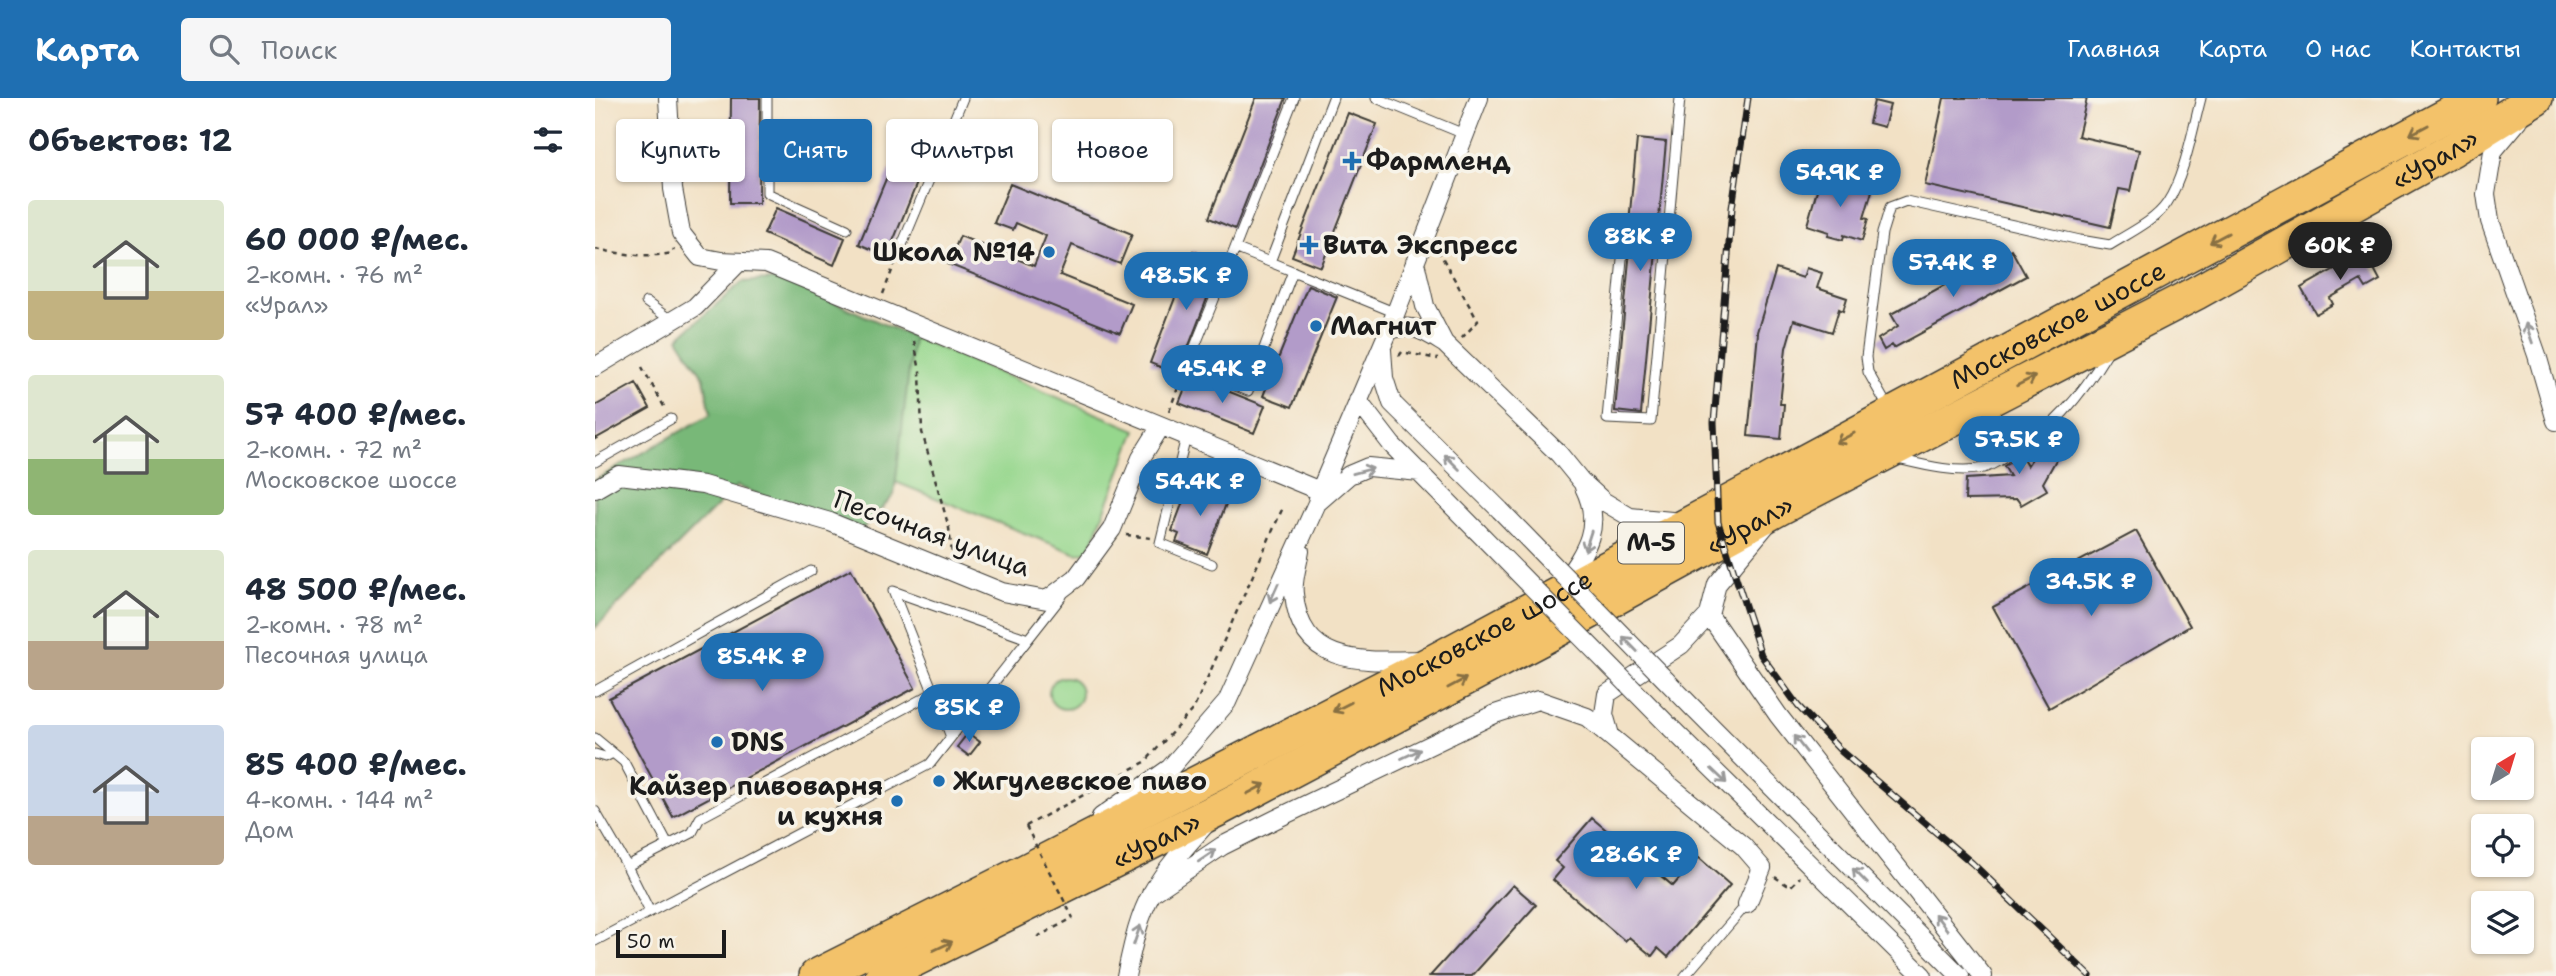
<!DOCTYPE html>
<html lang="ru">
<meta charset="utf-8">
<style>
body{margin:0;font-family:"Shantell Sans",sans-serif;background:#f6f6f7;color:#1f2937;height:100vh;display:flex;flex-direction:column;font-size:26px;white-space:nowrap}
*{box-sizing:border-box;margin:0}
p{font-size:23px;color:#747a83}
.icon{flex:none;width:38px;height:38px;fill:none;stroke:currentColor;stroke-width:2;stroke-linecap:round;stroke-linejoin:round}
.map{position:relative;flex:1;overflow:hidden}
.drawer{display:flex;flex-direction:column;background:#fff;width:595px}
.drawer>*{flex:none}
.top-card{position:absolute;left:21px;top:21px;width:665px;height:63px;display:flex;gap:14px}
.needle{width:46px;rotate:38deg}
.controls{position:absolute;left:1876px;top:639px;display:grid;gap:14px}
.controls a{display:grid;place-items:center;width:63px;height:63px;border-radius:7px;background:#fff;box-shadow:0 2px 5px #0004;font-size:35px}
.scale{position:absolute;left:21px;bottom:18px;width:110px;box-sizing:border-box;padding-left:7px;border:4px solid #1c1c1c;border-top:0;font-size:19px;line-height:24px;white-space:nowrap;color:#1c1c1c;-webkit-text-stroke:5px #f7f3e8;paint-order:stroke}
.price{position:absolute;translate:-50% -60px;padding:0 16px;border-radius:24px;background:#1f6fb2;color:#fff;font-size:23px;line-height:46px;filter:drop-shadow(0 2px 4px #0008)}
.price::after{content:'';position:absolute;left:50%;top:42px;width:21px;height:16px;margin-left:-10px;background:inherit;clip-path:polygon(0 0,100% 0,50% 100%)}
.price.active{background:#222;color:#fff}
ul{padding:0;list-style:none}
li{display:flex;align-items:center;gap:21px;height:175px;padding:0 28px}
li span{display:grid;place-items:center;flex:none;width:196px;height:140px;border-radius:7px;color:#555}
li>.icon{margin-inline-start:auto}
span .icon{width:84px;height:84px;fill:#fffc;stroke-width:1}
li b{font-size:30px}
h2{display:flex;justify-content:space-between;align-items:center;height:84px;padding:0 28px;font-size:30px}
.chip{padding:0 24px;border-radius:7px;background:#fff;box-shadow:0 2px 5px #0004;font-size:24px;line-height:63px}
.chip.active{background:#1f6fb2;color:#fff}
header{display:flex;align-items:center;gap:42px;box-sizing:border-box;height:98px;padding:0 35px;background:#1f6fb2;color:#fff}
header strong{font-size:33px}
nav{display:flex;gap:38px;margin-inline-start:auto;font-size:24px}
.search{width:490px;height:63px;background:#f6f6f7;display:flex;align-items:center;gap:18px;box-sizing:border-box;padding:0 24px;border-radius:7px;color:#747a83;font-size:26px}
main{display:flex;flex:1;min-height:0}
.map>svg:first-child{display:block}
.green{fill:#96d78d;stroke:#597a54;stroke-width:2}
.forest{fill:#78b878;stroke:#4a6a4a;stroke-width:2}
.building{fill:#b29bc9}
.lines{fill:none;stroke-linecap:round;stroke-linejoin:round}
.lane-casing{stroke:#3c3a35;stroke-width:11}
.street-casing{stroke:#3c3a35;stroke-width:20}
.highway-casing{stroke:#3c3a35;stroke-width:36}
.path{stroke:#3c3a35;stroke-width:2.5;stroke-dasharray:5 5;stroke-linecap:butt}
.lane{stroke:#fff;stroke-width:9}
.street{stroke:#fff;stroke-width:18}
.highway{stroke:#f3c26a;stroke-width:33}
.rail-casing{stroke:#1c1c1c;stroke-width:7}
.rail{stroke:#f7f3e8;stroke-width:4.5;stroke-dasharray:13;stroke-linecap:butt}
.street-bridge-casing{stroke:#3c3a35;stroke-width:20;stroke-linecap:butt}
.path-bridge{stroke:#3c3a35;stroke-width:2.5;stroke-dasharray:5 5;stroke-linecap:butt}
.street-bridge{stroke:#fff;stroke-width:18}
.oneway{stroke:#886f43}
.oneway2{stroke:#999}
.poi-dot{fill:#1f6fb2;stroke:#f7f3e8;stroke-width:2.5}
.labels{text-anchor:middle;stroke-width:7;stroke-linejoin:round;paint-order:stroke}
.shield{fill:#f7f3e8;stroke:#5e5c59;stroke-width:2}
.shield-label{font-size:24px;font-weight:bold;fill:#1c1c1c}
.street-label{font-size:26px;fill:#1c1c1c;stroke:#f7f3e8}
.poi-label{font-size:26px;font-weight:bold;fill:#1c1c1c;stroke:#f7f3e8;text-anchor:start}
</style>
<header>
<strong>Карта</strong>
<div class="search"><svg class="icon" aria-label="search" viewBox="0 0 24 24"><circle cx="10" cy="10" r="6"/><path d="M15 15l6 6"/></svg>Поиск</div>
<nav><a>Главная</a><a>Карта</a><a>О нас</a><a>Контакты</a></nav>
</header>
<main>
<section class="drawer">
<h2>Объектов: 12<svg class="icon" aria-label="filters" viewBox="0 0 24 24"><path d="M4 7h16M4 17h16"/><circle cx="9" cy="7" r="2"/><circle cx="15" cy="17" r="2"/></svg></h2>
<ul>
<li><span style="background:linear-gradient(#dfe7d0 65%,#c2b280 0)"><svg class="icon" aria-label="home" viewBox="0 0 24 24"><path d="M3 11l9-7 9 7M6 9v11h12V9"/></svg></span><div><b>60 000 ₽/мес.</b><p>2-комн. · 76 m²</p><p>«Урал»</p></div></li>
<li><span style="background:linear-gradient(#dfe7d0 60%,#8fb573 0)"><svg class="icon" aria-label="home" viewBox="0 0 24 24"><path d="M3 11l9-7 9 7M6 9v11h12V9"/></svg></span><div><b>57 400 ₽/мес.</b><p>2-комн. · 72 m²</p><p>Московское шоссе</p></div></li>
<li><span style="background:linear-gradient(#dfe7d0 65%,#b9a48a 0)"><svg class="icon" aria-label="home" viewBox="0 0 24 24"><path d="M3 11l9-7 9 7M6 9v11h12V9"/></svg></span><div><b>48 500 ₽/мес.</b><p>2-комн. · 78 m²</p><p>Песочная улица</p></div></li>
<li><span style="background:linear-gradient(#c9d6e8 65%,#b9a48a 0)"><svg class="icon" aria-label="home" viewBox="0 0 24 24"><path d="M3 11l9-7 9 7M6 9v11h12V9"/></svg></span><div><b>85 400 ₽/мес.</b><p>4-комн. · 144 m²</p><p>Дом</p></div></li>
</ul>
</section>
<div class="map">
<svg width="1961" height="878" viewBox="0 0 1961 878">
<rect width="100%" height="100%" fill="#f7f3e8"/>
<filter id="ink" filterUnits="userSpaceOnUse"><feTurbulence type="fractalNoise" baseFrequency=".0143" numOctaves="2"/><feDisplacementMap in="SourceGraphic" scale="14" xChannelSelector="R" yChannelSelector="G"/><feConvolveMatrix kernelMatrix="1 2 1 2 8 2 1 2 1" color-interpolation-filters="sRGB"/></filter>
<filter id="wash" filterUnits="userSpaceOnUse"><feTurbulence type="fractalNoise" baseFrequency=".00686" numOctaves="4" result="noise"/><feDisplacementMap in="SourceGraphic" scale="28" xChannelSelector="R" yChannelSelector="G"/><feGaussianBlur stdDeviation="1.57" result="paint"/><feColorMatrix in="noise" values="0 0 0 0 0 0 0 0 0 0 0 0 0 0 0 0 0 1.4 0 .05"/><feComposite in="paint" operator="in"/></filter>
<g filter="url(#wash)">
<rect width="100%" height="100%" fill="#f2e1c5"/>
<path class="green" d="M318 239 541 332 494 453 482 456 270 372Z
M454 595a16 16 0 1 1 32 0a16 16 0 1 1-32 0Z"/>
<path class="forest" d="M187 181 318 239 299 397 263 436 142 388 0 530V382L116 316 109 280 83 240 147 184Z"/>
<g id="blocks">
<path class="building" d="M136 0H165L164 105H135Z
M661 0H691L640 131 614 120Z
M1349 0H1492L1483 38 1544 52 1535 93 1524 91 1515 129 1330 87Z
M1279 3 1295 7 1289 29 1274 25Z
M753 15 782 26 726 169 697 158Z
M310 35 338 46 292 158 264 146Z
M1042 41 1071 44 1046 316 1020 313 1034 162 1031 156Z
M1226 78 1277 93 1269 120 1273 121 1267 143 1249 137 1248 142 1233 138 1234 134 1212 127Z
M415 86 537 136 525 166 477 147 465 177 537 206 525 235 353 166 365 138 439 168 451 138 421 125 418 132 399 125Z
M181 110 250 140 239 167 169 136Z
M1416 151 1431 178 1299 250 1297 247 1289 252 1283 241 1303 228 1296 216Z
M598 153 626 164 583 276 555 265Z
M1770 154 1785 182 1771 190 1766 182 1735 200 1738 206 1721 216 1706 190Z
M1211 170 1227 175 1222 190 1252 200 1248 213 1244 211 1237 234 1199 222 1191 250 1185 306H1189L1186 341 1153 338 1163 235 1162 234 1181 171 1208 180Z
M713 187 742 199 697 309 668 298Z
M595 278 670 308 659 335 584 305Z
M41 285 55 310 0 341V308Z
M1457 335 1471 344 1448 385 1452 392 1426 407 1422 401 1370 402 1371 381 1415 378 1409 368 1426 358 1432 368 1449 342Z
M601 386 634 398 612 456 581 444 584 436 577 433 592 393 598 396Z
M1541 433 1595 528 1454 610 1398 509Z
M256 471 320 590 78 719 14 600Z
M373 635 385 644 374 658 362 649Z
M997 720 1078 788 1103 759 1135 787 1073 859 1063 850 1057 858 1034 839 1030 843 958 782 968 770 960 763Z
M918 787 941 807 877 878H835Z"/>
</g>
</g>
<g filter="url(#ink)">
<use href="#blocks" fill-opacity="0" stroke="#3c3a35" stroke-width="2"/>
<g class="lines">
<defs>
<path id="lane" d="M172 0V95L252 131
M781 0 869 36
M307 147 368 0
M640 150 699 0
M1027 161 1012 321 1056 323 1085 0
M675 164 738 0
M698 173 653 293 592 268 640 150C694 172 748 193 801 215
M51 204 77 223
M1294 311 1273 274 1271 259 1287 135 1295 109 1311 103 1485 142 1515 147C1534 135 1560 123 1572 105 1589 80 1598 30 1606 0
M591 339 565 445 617 466
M1303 361C1328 367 1362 376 1388 370 1394 369 1401 364 1407 361 1455 337 1487 297 1514 252
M0 364 76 321
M0 593 216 473
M356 639 298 493 433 541
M0 640 29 664 73 747
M0 656 10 659 18 655
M0 713 32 768
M55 814 32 768 97 735 105 720 338 595
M0 843 335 666 467 498
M1090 878 1152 806"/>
<path id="street" d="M73 0 78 91 86 135 105 159 126 163 171 165 725 393
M1924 22 1898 53 1891 96 1895 123 1942 257 1961 323
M820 164 830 208 848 243
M794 232C819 225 829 233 850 246L964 356 986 383 1008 403 1035 419 1087 424
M787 252 789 280 797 305 905 412
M0 269 100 209 144 164
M763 303 797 347 882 433
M0 391 24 377 108 387 235 424 407 494 452 502 481 480 517 431 546 360 566 328
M722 405 754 377 773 369 825 374
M1172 426 1122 486 1114 517 1183 617 1388 878
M705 453C703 466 697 483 699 496 706 570 770 563 827 562
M967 487C990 454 1009 429 989 389
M1100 612 1365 878
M1076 630 1328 878
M1015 637 1009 616 1012 596 1086 547 1114 517
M506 719 575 670 632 604 722 405 725 393 794 232 884 0
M556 796 627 748 681 721 900 616 943 602 992 619 1148 748 1167 770 1152 806
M531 878C537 851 543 819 557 795 571 770 592 747 611 726"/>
<g id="highway">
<path id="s1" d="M221 878 430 773 841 562 1884 0"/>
<path id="s2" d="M287 878 626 710 946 541 1187 409 1601 195 1858 51 1941 0"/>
</g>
</defs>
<use href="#lane" class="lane-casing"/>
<use href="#street" class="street-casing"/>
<use href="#highway" class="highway-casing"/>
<path class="path" d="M0 151C26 156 51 160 77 155L79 151
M843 152 883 223 866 241
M288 196 303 157
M319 243 325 273 327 334 354 430 357 455
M804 258 807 254 843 261
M47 269 71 312
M574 313 588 277
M531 437 556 440
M431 728 550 664 599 610 689 407
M1180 779 1195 789 1205 779
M442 839 478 820"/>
<use href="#lane" class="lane"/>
<use href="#street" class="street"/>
<use href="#highway" class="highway"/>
<defs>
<path id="rail" d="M1153 0 1137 110 1119 324 1123 424 1166 557 1203 608 1247 654 1377 765 1495 878"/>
</defs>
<use href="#rail" class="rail-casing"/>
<use href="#rail" class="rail"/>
<defs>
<path id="street-bridge" d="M905 412 1100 612
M882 433 1076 630"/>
</defs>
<use href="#street-bridge" class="street-bridge-casing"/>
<path class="path-bridge" d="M431 728 478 820"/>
<use href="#street-bridge" class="street-bridge"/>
</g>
<defs><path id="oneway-shaft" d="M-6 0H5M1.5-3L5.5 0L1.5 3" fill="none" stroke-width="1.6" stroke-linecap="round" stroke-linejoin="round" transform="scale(1.75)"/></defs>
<g class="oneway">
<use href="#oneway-shaft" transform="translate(1824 32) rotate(152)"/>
<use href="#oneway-shaft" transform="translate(1624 140) rotate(152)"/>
<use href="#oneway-shaft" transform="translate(1431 283) rotate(-27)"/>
<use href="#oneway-shaft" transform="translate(1250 340) rotate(152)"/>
<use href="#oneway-shaft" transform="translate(862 585) rotate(-28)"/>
<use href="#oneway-shaft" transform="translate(747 609) rotate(153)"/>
<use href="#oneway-shaft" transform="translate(661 691) rotate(-28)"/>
<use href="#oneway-shaft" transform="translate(348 848) rotate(-26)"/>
</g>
<g class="oneway2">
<use href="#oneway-shaft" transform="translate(1934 235) rotate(-109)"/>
<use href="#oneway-shaft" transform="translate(857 364) rotate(-135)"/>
<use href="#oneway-shaft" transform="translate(768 373) rotate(-15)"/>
<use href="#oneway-shaft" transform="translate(993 443) rotate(108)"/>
<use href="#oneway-shaft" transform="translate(679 495) rotate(114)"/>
<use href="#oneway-shaft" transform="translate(1035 546) rotate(-134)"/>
<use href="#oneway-shaft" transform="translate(1205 646) rotate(-128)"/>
<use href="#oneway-shaft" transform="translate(816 656) rotate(-25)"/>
<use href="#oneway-shaft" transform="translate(1124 678) rotate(44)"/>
<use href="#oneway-shaft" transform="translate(612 758) rotate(-34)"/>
<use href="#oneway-shaft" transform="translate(1265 778) rotate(-135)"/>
<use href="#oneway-shaft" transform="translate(1346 824) rotate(-128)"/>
<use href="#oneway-shaft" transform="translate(542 837) rotate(-71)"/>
</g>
</g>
<g class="poi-dot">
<path d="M753.5 52.5h7v7h7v7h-7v7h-7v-7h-7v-7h7z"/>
<path d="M710.5 136.5h7v7h7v7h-7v7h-7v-7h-7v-7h7z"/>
<circle cx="454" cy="154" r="7"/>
<circle cx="721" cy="228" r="7"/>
<circle cx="122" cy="644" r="7"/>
<circle cx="344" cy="683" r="7"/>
<circle cx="302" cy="703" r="7"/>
</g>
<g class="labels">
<rect class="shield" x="1023" y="424.5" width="66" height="41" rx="5"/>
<g class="shield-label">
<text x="1056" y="453">М-5</text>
</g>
<g class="street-label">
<text dy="9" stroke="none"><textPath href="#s2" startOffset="1755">«Урал»</textPath></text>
<text dy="9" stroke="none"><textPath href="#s1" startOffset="1402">Московское шоссе</textPath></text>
<text dy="9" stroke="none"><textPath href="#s2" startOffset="978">«Урал»</textPath></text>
<text transform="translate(337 435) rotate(20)" y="9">Песочная улица</text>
<text dy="9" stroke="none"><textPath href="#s1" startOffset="751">Московское шоссе</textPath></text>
<text dy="9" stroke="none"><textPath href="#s2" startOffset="306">«Урал»</textPath></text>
</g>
<g class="poi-label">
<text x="771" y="72">Фармленд</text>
<text x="728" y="156">Вита Экспресс</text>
<text x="440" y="163" text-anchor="end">Школа №14</text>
<text x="735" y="237">Магнит</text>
<text x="136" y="653">DNS</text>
<text x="358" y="692">Жигулевское пиво</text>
<text x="288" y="697" text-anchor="end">Кайзер пивоварня<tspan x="288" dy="30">и кухня</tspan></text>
</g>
</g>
</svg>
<div class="controls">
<a><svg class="needle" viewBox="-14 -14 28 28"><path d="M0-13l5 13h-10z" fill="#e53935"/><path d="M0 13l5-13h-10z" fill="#747a83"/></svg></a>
<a><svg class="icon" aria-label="locate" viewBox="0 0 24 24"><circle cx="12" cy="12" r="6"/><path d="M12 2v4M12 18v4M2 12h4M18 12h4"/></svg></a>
<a><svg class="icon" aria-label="layers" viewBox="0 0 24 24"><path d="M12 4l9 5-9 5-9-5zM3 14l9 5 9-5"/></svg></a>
</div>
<div class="scale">50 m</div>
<b class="price" style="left:1245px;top:111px">54.9K ₽</b>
<b class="price" style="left:1045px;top:175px">88K ₽</b>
<b class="price active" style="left:1745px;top:184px">60K ₽</b>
<b class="price" style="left:1358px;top:201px">57.4K ₽</b>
<b class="price" style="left:591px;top:214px">48.5K ₽</b>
<b class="price" style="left:627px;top:307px">45.4K ₽</b>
<b class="price" style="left:1424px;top:378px">57.5K ₽</b>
<b class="price" style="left:605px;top:420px">54.4K ₽</b>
<b class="price" style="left:1496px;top:520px">34.5K ₽</b>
<b class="price" style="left:167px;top:595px">85.4K ₽</b>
<b class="price" style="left:374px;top:646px">85K ₽</b>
<b class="price" style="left:1041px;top:793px">28.6K ₽</b>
<div class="top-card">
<a class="chip">Купить</a>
<a class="chip active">Снять</a>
<a class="chip">Фильтры</a>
<a class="chip">Новое</a>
</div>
</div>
</main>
